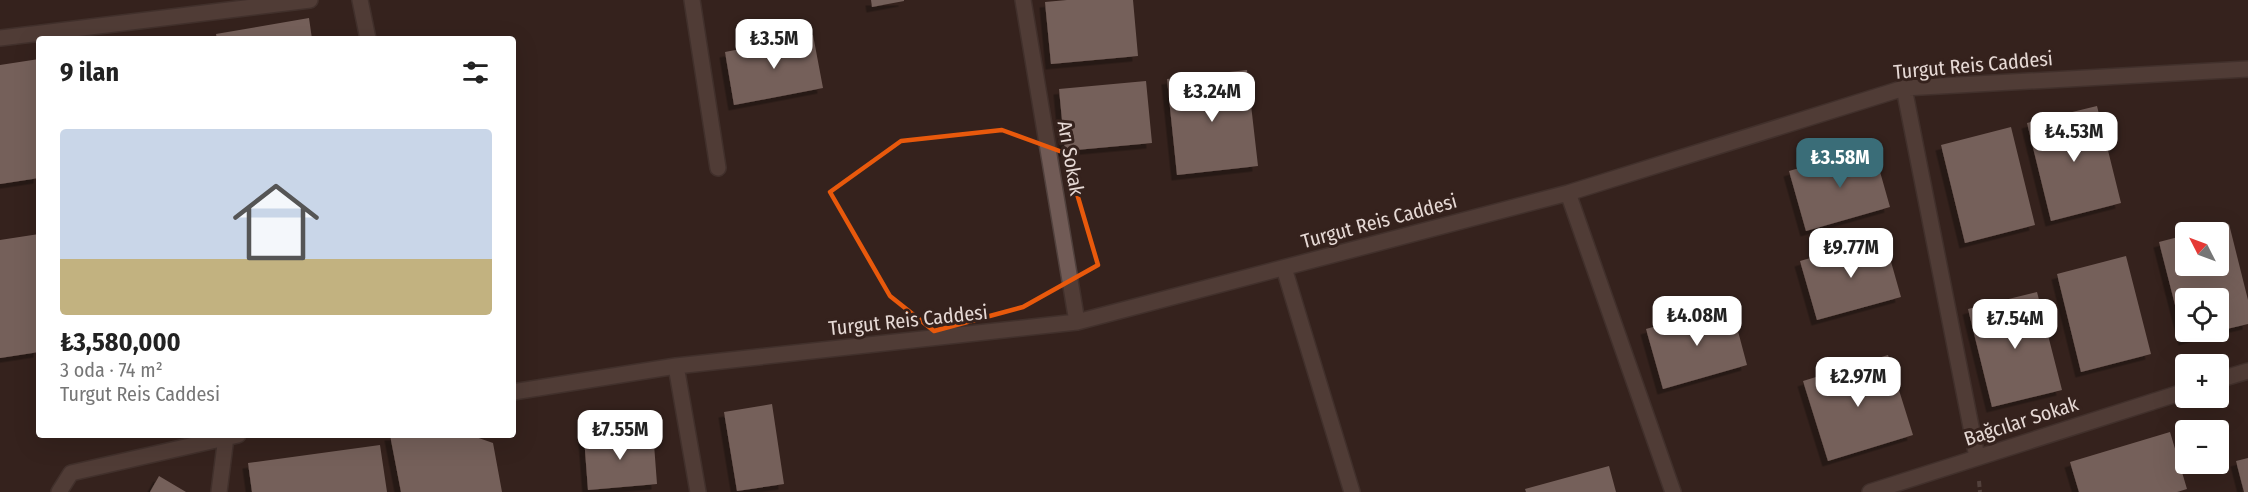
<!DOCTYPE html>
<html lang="tr">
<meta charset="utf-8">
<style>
body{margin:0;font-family:"Fira Sans Condensed",sans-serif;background:#f6f6f6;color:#222;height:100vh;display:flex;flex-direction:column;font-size:22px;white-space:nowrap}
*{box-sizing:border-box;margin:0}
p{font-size:20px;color:#767676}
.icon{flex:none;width:33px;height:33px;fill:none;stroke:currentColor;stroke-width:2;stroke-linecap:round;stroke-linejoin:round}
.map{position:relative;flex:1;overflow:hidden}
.details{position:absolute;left:36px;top:36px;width:480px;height:402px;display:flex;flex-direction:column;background:#fff;border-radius:6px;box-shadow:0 6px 24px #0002}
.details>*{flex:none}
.needle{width:39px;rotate:312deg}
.controls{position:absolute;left:2175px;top:222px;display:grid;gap:12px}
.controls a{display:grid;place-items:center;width:54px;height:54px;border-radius:6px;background:#fff;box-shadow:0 6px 24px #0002;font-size:30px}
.price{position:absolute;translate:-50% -51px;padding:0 14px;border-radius:12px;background:#fff;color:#222;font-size:20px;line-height:39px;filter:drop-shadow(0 2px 3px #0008)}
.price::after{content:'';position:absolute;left:50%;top:36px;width:18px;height:14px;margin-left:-9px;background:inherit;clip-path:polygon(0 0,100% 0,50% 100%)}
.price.selected{background:#3a6d78;color:#fff}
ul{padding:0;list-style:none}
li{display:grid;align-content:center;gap:12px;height:318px;padding:0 24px}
li span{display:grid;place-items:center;height:186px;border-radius:6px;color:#555}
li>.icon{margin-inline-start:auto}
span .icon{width:108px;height:108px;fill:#fffc;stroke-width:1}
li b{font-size:26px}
h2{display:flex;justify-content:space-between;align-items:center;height:72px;padding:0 24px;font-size:26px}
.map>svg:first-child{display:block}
.building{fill:#c4aba5;filter:url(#shadow)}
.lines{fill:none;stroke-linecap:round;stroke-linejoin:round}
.street-casing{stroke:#51413d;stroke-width:18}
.path{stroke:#776662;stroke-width:4;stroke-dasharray:6 3;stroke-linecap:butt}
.street{stroke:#715b56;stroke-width:15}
.marked{fill:none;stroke:#e8590c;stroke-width:4.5;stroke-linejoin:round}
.labels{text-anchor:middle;stroke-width:6;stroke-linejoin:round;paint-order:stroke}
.street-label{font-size:20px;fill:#e6d9d5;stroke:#35221d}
</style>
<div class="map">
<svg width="2248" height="492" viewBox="0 0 2248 492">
<defs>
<filter id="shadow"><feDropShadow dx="-5.5" dy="5.5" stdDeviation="0" flood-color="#0009"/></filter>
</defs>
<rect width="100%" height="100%" fill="#35221d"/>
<path class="building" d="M871 0H904V1L872 7Z
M1067 0H1133L1138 56 1051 64 1045 2Z
M309 18 312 39H217L216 34Z
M813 35 823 88 734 105 725 52Z
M39 59V178L0 184V65Z
M1247 70 1258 166 1177 175 1167 79Z
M1146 81 1152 143 1065 151 1059 89Z
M2097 106 2121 203 2051 221 2027 123Z
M2011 127 2035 225 1965 243 1941 145Z
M1873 147 1890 207 1806 231 1789 171Z
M2229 224 2248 300V324L2218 331V298H2186V332H2213L2184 340 2159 242 2186 235V266H2218V232H2200Z
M39 234V352L0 358V240Z
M1884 237 1901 297 1817 320 1800 261Z
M2126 256 2151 354 2081 372 2057 274Z
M2037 292 2062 390 1992 407 1968 309Z
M1731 305 1747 365 1663 389 1646 329Z
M1888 355 1913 435 1828 461 1803 381Z
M772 404 784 484 737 491 724 412Z
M653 431 657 484 588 490 584 437Z
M2170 432 2187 489 2177 492H2079L2070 462Z
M390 435H470L493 443 502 492H401Z
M380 445 387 492H252L248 463Z
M2248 458V492H2244L2236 461Z
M1609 466 1616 492H1526L1525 489Z
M159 476 186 492H150Z"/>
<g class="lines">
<defs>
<path id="street" d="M360 0 368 39
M692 0 718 168
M1023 0 1077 322
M0 38 310 0
M1904 88 1977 457
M1568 193 1673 492
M1284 268 1352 492
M676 366 698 492
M2218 380 2248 371
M513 392 676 366 1077 322 1568 193 1904 88 2248 69
M59 492 71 473 238 435
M219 492 226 437
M1870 492 2186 391"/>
</defs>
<use href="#street" class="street-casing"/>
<path class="path" d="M1979 481 1980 492"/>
<use href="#street" class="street"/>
</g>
<path d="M0 0H2248V492H0ZM1002 130 1065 153 1098 265 1023 307 934 331 890 296 830 192 901 141Z" fill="#35221d" fill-opacity=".55" fill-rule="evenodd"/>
<path class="marked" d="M1002 130 1065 153 1098 265 1023 307 934 331 890 296 830 192 901 141Z"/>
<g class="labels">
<g class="street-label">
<text transform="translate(1973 65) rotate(-5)" y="7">Turgut Reis Caddesi</text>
<text transform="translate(1071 158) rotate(80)" y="7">Arı Sokak</text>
<text transform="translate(1379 221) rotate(-15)" y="7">Turgut Reis Caddesi</text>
<text transform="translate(908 320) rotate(-6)" y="7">Turgut Reis Caddesi</text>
<text transform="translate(2021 421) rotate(-18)" y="7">Bağcılar Sokak</text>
</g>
</g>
</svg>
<div class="controls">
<a><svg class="needle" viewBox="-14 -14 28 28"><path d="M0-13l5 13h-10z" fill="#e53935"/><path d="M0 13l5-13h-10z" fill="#767676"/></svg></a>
<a><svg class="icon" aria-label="locate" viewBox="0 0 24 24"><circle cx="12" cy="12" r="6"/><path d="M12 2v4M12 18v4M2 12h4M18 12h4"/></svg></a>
<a>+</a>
<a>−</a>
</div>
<b class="price" style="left:774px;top:70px">₺3.5M</b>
<b class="price" style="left:1212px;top:123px">₺3.24M</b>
<b class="price" style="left:2074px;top:163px">₺4.53M</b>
<b class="price selected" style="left:1840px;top:189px">₺3.58M</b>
<b class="price" style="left:1851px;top:279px">₺9.77M</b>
<b class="price" style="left:1697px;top:347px">₺4.08M</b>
<b class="price" style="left:2015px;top:350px">₺7.54M</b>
<b class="price" style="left:1858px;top:408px">₺2.97M</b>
<b class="price" style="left:620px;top:461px">₺7.55M</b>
<section class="details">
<h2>9 ilan<svg class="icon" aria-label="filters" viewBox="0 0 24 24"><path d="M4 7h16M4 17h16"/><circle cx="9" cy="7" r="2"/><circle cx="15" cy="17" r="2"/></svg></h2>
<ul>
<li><span style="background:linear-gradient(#c9d6e8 70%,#c2b280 0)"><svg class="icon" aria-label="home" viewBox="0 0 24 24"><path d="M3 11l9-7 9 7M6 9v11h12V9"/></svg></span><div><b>₺3,580,000</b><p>3 oda · 74 m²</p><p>Turgut Reis Caddesi</p></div></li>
</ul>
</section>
</div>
